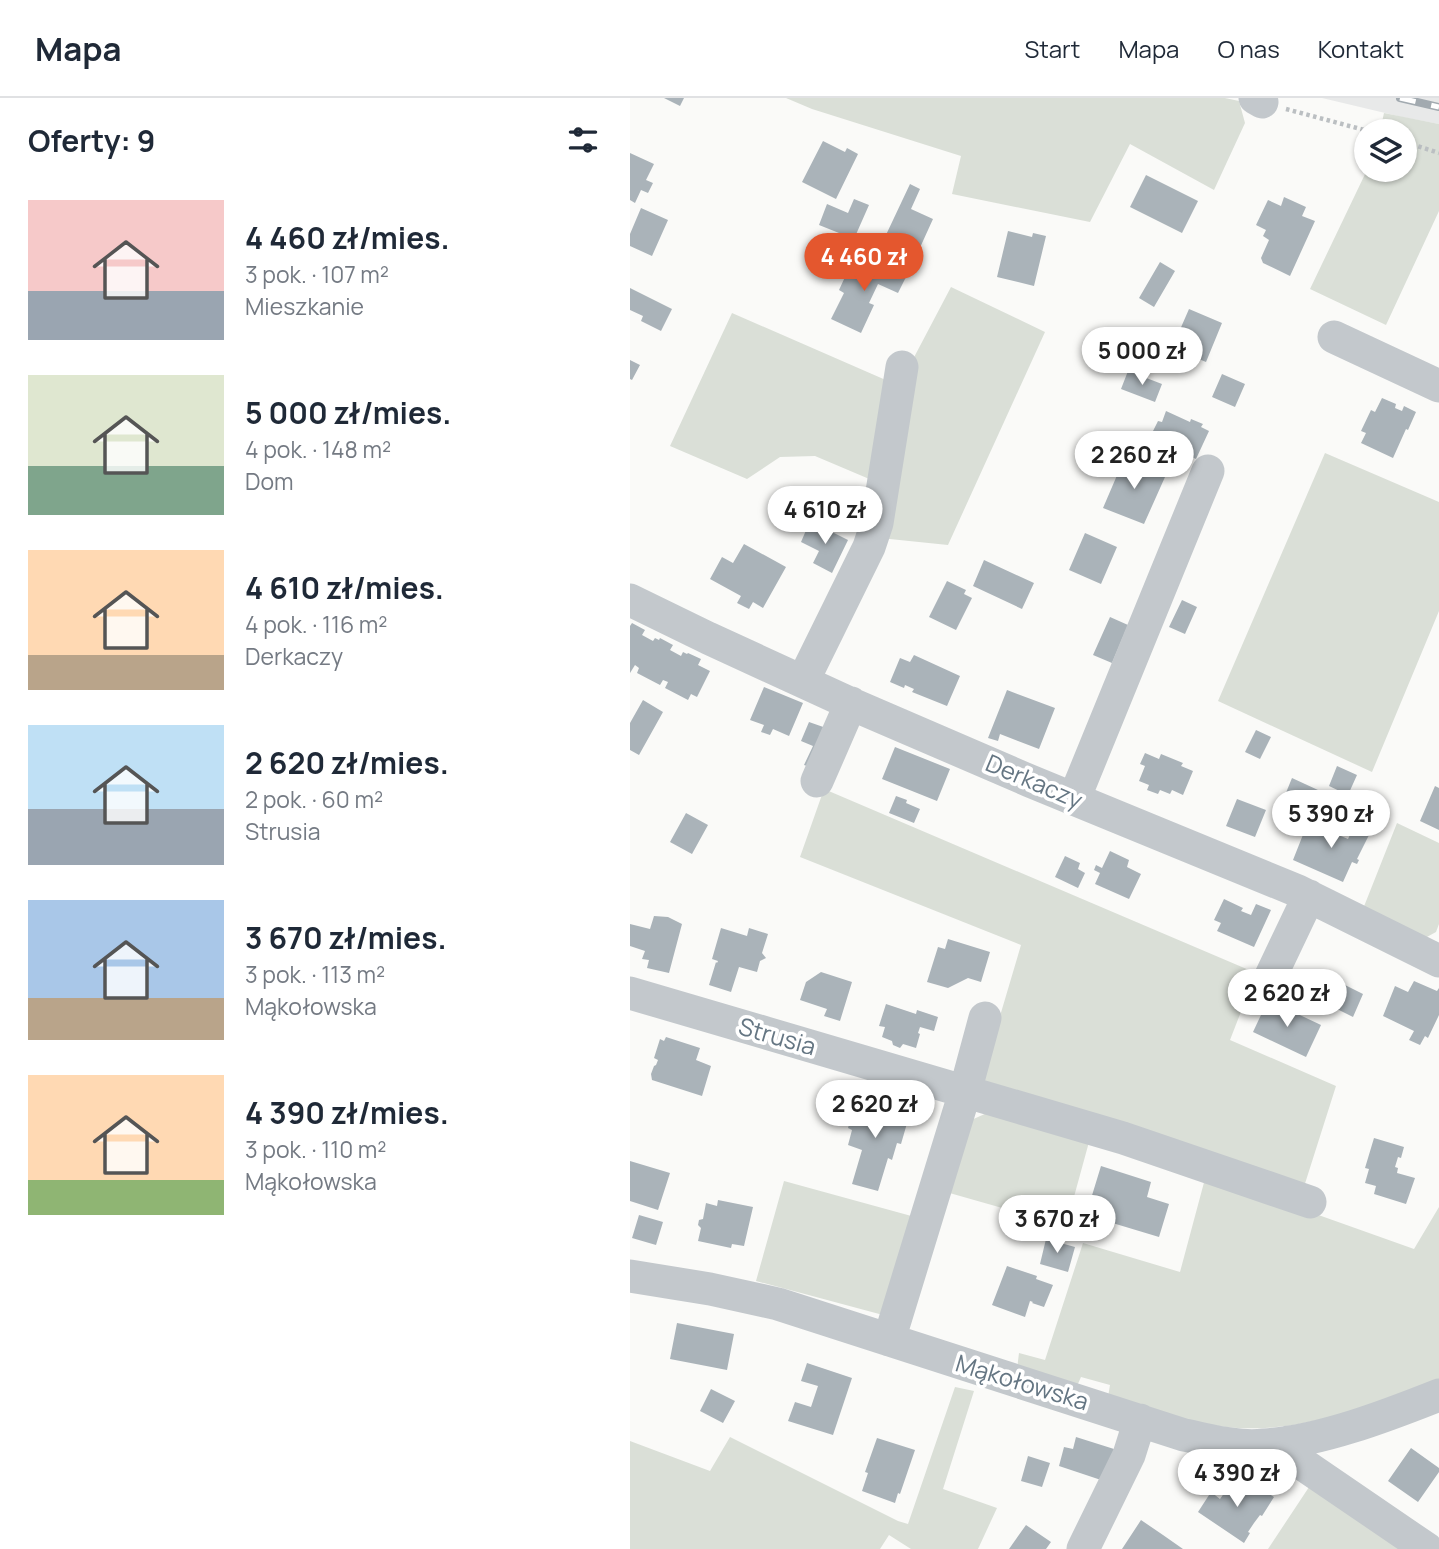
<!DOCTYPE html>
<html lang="pl">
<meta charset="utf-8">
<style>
body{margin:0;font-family:Manrope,sans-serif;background:#f2f2f3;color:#1f2937;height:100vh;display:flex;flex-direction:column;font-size:26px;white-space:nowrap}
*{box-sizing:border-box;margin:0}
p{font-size:23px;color:#747a83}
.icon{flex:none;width:38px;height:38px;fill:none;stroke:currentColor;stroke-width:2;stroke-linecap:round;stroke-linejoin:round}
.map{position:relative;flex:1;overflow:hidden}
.drawer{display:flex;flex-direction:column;background:#fff;width:630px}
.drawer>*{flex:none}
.controls{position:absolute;left:724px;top:21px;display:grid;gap:14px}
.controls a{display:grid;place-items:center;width:63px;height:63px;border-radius:50%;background:#fff;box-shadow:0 2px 5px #0004;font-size:35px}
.price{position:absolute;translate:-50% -60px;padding:0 16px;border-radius:24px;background:#fff;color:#222;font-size:23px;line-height:46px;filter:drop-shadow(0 2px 4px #0008)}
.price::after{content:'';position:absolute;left:50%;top:42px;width:21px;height:16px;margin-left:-10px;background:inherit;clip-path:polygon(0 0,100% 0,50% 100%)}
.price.on{background:#e4572e;color:#fff}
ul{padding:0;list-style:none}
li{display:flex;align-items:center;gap:21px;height:175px;padding:0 28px}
li span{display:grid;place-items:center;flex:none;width:196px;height:140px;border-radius:0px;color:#555}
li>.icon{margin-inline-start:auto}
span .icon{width:84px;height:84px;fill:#fffc;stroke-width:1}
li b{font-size:30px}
h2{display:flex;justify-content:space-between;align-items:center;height:84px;padding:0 28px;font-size:30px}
header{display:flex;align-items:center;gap:42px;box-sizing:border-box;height:98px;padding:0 35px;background:#fff;border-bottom:2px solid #e0e1e3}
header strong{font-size:33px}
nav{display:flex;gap:38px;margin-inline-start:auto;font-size:24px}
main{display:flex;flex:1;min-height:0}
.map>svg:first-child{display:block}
.built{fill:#e8e9e9}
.green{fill:#dadfd7}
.building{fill:#aab3b9}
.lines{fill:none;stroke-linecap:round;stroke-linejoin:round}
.path{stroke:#bbbfc2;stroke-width:4.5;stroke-dasharray:3.5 3.5;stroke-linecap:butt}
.minor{stroke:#c3c8cc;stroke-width:33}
.rail-casing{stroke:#a2aab0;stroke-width:8}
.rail{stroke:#fff;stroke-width:5;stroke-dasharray:16;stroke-linecap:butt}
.labels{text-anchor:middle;stroke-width:7;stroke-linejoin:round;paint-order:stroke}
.street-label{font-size:24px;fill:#657683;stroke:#fff}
</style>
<header>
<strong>Mapa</strong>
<nav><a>Start</a><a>Mapa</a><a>O nas</a><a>Kontakt</a></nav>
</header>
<main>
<section class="drawer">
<h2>Oferty: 9<svg class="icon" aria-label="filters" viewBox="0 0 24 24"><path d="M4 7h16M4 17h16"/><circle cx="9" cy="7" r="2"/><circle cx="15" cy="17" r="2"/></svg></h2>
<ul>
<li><span style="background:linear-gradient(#f6c9c9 65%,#9aa5b1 0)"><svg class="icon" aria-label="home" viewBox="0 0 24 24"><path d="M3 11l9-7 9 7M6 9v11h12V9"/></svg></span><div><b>4 460 zł/mies.</b><p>3 pok. · 107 m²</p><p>Mieszkanie</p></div></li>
<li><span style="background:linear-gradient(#dfe7d0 65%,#7fa58c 0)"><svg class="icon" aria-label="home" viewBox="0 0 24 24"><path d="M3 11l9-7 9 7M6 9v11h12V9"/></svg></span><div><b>5 000 zł/mies.</b><p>4 pok. · 148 m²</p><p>Dom</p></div></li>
<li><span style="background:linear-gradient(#ffd9b3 75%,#b9a48a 0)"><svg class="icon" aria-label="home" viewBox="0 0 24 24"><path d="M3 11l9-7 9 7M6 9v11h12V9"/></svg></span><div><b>4 610 zł/mies.</b><p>4 pok. · 116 m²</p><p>Derkaczy</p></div></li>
<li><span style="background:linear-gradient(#bfe0f5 60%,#9aa5b1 0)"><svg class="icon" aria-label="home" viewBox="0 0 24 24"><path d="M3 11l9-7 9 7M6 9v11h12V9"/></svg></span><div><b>2 620 zł/mies.</b><p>2 pok. · 60 m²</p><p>Strusia</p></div></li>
<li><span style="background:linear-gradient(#a9c7e8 70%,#b9a48a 0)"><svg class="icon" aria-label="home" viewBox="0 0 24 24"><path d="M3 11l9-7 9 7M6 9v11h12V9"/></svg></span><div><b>3 670 zł/mies.</b><p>3 pok. · 113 m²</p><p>Mąkołowska</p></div></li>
<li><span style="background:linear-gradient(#ffd9b3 75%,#8fb573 0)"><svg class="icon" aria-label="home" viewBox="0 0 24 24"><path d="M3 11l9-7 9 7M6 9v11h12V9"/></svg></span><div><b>4 390 zł/mies.</b><p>3 pok. · 110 m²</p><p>Mąkołowska</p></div></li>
</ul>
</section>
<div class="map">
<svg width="809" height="1451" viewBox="0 0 809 1451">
<rect width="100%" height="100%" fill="#fafaf8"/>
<path class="built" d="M692 0H809V26L772 19Z"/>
<path class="green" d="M156 0H595L609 3 615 25 584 92 500 46 460 124 322 96 331 58 182 11Z
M754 15 809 26V113L756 227 680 191 737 72H775V33H750Z
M321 189 415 234 318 447 250 440 281 265Z
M102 215 258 283 244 383 185 358 150 359 117 381 40 348Z
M695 355 809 404V513L742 674 588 603Z
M194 691 626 875 600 942 706 988 672 1095 349 989 391 847 170 759Z
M767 725 809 745V826L806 834 795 840 731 816Z
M357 1015 459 1044 436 1128 316 1094 339 1023Z
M576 1077 784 1151 809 1109V1283C744 1305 678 1334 608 1330 567 1328 518 1311 478 1299L480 1287 451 1279 447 1288 387 1271 389 1255 415 1262 453 1145 550 1174Z
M154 1083 285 1119 253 1217 126 1183Z
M325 1289 344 1293 313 1391 367 1410 348 1451H281L259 1437 250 1451H0V1343L80 1373 100 1339 268 1423 278 1426Z
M683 1383 782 1451H638Z"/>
<path class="building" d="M34 0H54L50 8Z
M193 43 215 54 217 50 228 56 206 101 172 84Z
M0 55 24 66 16 82 23 85 18 95 11 92 5 105 0 102Z
M516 77 568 103 552 135 500 109Z
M280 86 290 91 281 111 303 121 288 154 255 139Z
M654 99 676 109 672 118 685 123 660 178 633 165 631 160 639 142 633 138 636 132 626 127 638 102 651 108Z
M224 101 239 107 224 141 189 127 197 106 218 115Z
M11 110 38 122 22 158 0 148V136Z
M378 133 402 139 403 135 416 138 404 188 367 179Z
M247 163 277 177 268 195 248 186 239 205 244 207 231 235 201 221 214 195 209 192 221 166 241 175Z
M530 164 545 173 524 209 509 200Z
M0 190 42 211 31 233 11 223 13 218 0 212Z
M559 211 592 225 576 264 542 250Z
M0 262 10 267 2 282 0 281Z
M498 273 532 286 525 304 491 291Z
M592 276 615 286 605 309 582 299Z
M752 300 766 306 765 310 772 313 774 308 786 314 778 332 776 331 763 360 731 345 736 335 731 333 741 312 745 314Z
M536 313 560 324 561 321 573 326 571 329 579 333 566 361 545 352 546 348 525 339 527 335 523 333 528 323 532 324Z
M491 360 535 379 514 426 473 410 488 375 484 374Z
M180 423 218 442 202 475 183 465 189 453 171 444Z
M455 435 487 449 471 486 439 472Z
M114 446 156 469 133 510 123 504 119 511 107 505 111 498 80 481 92 459 103 465Z
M354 462 404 485 392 511 343 488Z
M317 483 336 492 334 496 342 500 326 532 299 519Z
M552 502 567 509 555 536 539 529Z
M480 519 498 527 482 565 463 557Z
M2 525 15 532 12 537 23 543 25 540 29 542 30 540 43 547 40 552 51 558 53 554 57 556 58 555 71 561 68 567 80 573 67 599 61 596 58 602 35 590 38 584 33 582 30 587 7 575 9 570 5 567 0 575V528Z
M284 557 330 578 317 608 282 594 284 591 275 587 274 590 260 584 270 560 280 564Z
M134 589 173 605 159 638 143 631 140 637 131 634 134 627 120 622Z
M377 592 425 610 409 651 370 636 368 643 358 640Z
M13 602 33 614 9 657 0 652V625Z
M179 624 199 631 183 670 174 667 183 648 171 643Z
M626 632 641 639 630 661 615 654Z
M265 649 320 671 307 703 252 681Z
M515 655 529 661 531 656 553 665 551 668 563 673 553 697 542 692 540 696 530 692 528 696 517 692 519 687 509 683 515 668 510 666Z
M707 668 727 677 718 697 699 688Z
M662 680 688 692 681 707 675 705 666 707 653 702Z
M805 688 809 690V732L790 723Z
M266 698 277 702 276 705 290 711 284 725 259 715Z
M607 701 636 712 625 739 596 728Z
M56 715 78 727 62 756 40 744Z
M678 724 718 741 725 726 741 733 727 761 729 762 727 766 722 764 713 784 663 762Z
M480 753 499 762 497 769 511 776 499 801 465 786 470 775 464 772 466 767 472 770Z
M435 758 450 765 448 771 455 775 448 790 425 779Z
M594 801 613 810 611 813 621 817 626 806 641 812 624 849 587 833 591 825 584 822Z
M24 818 38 819 52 826 39 875 17 870 19 862 12 861 15 853 0 848V826L20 831Z
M91 830 117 838 119 830 138 836 132 855 136 860 130 863 127 874 109 869 101 894 79 887 86 864 87 865 88 863 82 861Z
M318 841 360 854 351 884 338 880 318 890 297 884 308 849 315 851Z
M191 874 222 884 210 923 194 918 197 911 170 902 176 884Z
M784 883 807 893 809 890V917L798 940 795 938 790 947 779 942 784 933 753 918 765 888 778 894Z
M713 886 733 896 723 919 701 908Z
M638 902 691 927 676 959 623 934Z
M256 906 286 916 287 912 308 919 304 933 290 929 288 935 290 936 286 950 273 946 270 950 263 947 262 943 252 939 255 929 249 928Z
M36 939 70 950 66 962 81 968 72 998 22 982 21 976 24 968 26 967 28 962 24 960 30 941 34 943Z
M227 1000 280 1015 271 1046 267 1045 262 1062 258 1060 248 1093 222 1086 232 1052 218 1047 222 1032 218 1030Z
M744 1040 774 1049 771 1060 768 1059 765 1069 768 1070 767 1075 785 1080 776 1106 744 1096 746 1088 735 1085 739 1071 735 1070Z
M0 1063 40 1075 28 1112 0 1103Z
M471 1068 521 1084 517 1099 539 1106 529 1139 456 1117Z
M88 1102 123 1109 114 1148 102 1146 101 1150 68 1143 71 1130 68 1127 69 1122 73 1121 76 1105 87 1108Z
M9 1117 33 1124 26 1147 2 1140Z
M416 1141 445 1149 438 1174 410 1166Z
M377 1168 407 1178 406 1181 423 1187 414 1209 402 1205 403 1204 400 1203 395 1219 362 1207Z
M47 1225 104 1236 97 1272 40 1261Z
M177 1265 222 1280 203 1337 158 1323 165 1304 181 1309 188 1288 171 1283Z
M81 1291 105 1303 93 1325 70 1313Z
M446 1339 484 1351 474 1383 429 1368 434 1349 443 1351Z
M247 1340 285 1352 270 1396 268 1395 265 1405 232 1393 238 1375 235 1374Z
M781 1350 809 1370V1374L788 1404 758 1383Z
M398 1358 420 1365 412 1389 391 1383Z
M602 1384 618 1395 624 1386 644 1399 632 1418 630 1417 624 1425 618 1434 620 1435 614 1445 568 1414 581 1394 590 1401Z
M511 1422 533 1437 553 1451H492Z
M396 1427 421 1444 416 1451H379Z"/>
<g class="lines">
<path class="path" d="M656 11 738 33
M775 44 809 55"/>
<path class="minor" d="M625 0 632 4
M704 239 809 288
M0 502 78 540 226 608 400 683 668 793 809 863
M173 583 239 449 247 425 272 269
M187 683 221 605
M444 701 578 373
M639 882 679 798
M0 895 493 1040 680 1104
M0 1178 80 1191 148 1206 554 1337C580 1342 607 1350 634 1347 691 1343 756 1318 809 1297
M259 1242 335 994 355 920
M658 1344 665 1359 671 1365 797 1451
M453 1451 499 1357 510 1322"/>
<defs>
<path id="rail" d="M770 0 809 9"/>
</defs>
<use href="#rail" class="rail-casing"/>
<use href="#rail" class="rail"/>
</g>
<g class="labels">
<g class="street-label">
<text transform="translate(404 684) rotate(23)" y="8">Derkaczy</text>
<text transform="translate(147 939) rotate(16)" y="8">Strusia</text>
<text transform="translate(392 1285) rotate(17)" y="8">Mąkołowska</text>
</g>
</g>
</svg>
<div class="controls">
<a><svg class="icon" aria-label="layers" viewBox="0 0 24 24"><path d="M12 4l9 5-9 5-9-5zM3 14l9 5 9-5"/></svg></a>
</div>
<b class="price on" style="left:234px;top:195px">4 460 zł</b>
<b class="price" style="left:512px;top:289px">5 000 zł</b>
<b class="price" style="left:504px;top:393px">2 260 zł</b>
<b class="price" style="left:195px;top:448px">4 610 zł</b>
<b class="price" style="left:701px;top:752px">5 390 zł</b>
<b class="price" style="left:657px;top:931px">2 620 zł</b>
<b class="price" style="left:245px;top:1042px">2 620 zł</b>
<b class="price" style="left:427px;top:1157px">3 670 zł</b>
<b class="price" style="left:607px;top:1411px">4 390 zł</b>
</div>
</main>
